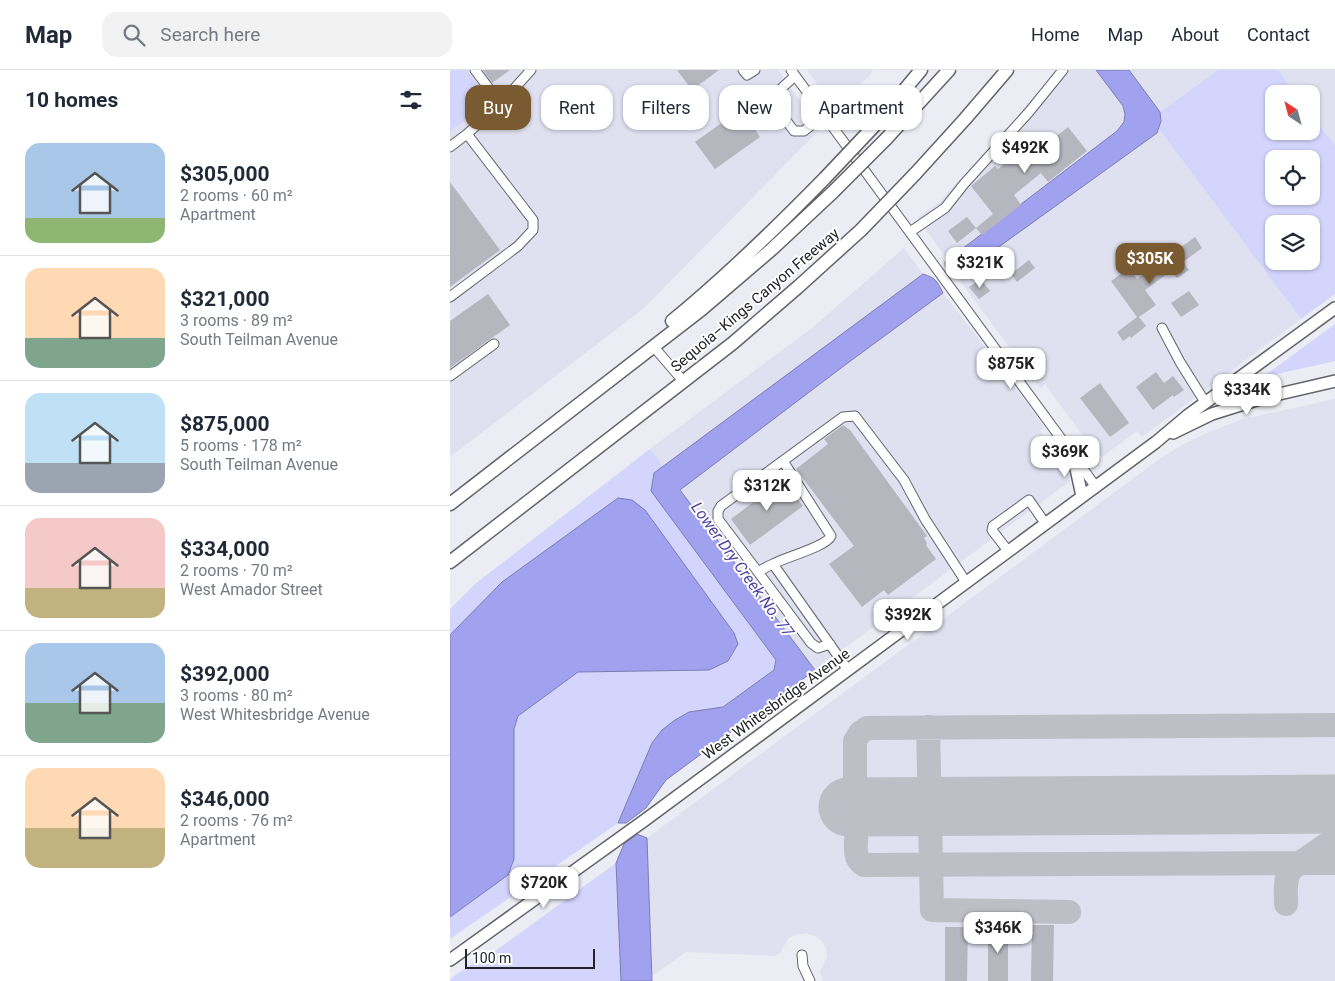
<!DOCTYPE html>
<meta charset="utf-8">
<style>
body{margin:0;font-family:Roboto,sans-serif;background:#f2f2f3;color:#1f2937;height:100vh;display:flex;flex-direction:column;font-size:19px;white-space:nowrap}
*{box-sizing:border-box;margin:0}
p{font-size:16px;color:#747a83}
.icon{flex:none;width:28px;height:28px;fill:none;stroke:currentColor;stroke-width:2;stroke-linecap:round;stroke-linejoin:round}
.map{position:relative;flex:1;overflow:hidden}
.side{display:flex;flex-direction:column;background:#fff;width:450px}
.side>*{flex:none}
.hud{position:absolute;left:15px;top:15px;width:475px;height:45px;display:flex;gap:10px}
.needle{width:32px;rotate:324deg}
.fabs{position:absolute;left:815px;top:15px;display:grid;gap:10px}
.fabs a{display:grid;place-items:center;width:55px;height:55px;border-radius:10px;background:#fff;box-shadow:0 1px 4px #0004;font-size:25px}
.scale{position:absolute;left:15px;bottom:12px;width:130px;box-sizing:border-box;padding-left:5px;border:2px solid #222326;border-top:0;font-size:14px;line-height:18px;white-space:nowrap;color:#222326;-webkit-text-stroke:4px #fff;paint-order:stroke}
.price{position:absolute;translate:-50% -42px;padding:0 11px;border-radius:10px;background:#fff;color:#222;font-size:16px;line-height:32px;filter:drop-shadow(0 1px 2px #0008)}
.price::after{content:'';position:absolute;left:50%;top:30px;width:15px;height:11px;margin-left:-8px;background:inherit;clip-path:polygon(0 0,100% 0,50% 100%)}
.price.active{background:#7a5a30;color:#fff}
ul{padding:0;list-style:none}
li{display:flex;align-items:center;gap:15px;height:125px;padding:0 25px}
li+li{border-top:1px solid #e0e1e3}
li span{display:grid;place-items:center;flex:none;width:140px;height:100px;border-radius:15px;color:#555}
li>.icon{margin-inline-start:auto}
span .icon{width:60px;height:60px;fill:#fffc;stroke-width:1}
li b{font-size:21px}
h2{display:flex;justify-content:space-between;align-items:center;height:60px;padding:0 25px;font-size:21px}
.pill{padding:0 18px;border-radius:15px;background:#fff;box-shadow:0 1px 4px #0004;font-size:18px;line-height:45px}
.pill.active{background:#7a5a30;color:#fff}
header{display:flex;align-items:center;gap:30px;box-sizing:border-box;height:70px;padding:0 25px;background:#fff;border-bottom:1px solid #e0e1e3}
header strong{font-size:24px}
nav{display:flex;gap:28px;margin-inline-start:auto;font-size:18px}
.search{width:350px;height:45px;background:#f2f2f3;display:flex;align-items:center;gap:12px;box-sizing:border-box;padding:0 18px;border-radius:15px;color:#747a83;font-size:19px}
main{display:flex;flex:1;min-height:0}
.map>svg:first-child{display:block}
.built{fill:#dfe0f0}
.green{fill:#d3d5fc;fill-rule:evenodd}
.water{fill:#a1a2ef;stroke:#7b7cb3}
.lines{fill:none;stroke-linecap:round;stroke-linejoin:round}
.taxiway{stroke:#bebec6;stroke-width:24}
.runway{stroke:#bebec6;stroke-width:59}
.building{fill:#b5b6be}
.minor-casing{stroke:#626269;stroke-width:11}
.major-casing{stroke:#626269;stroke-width:14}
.highway-casing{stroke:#626269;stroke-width:15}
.minor{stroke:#fff;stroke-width:9}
.major{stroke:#fff;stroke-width:11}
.highway{stroke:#fff;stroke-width:12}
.highway-bridge-casing{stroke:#626269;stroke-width:15;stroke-linecap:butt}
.highway-bridge{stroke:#fff;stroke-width:12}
.labels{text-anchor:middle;stroke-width:4;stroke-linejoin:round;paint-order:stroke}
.street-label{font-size:15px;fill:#222326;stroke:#fff}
.water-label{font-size:16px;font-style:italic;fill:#4c459e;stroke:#fff}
</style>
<header>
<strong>Map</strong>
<div class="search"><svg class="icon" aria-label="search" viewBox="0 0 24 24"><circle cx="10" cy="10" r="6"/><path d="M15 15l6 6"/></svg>Search here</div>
<nav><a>Home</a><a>Map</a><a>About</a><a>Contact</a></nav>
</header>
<main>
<section class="side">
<h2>10 homes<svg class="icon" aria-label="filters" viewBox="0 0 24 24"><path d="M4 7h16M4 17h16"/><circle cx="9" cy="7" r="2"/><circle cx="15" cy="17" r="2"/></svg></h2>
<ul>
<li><span style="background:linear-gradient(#a9c7e8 75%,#8fb573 0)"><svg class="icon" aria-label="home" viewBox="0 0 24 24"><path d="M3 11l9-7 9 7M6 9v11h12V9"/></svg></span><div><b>$305,000</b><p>2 rooms · 60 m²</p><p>Apartment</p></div></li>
<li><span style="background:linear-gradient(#ffd9b3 70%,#7fa58c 0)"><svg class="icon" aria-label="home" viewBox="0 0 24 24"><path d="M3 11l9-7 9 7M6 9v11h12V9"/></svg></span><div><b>$321,000</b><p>3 rooms · 89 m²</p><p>South Teilman Avenue</p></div></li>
<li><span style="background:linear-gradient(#bfe0f5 70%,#9aa5b1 0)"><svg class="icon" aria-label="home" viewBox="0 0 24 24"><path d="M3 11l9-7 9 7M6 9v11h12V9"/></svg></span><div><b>$875,000</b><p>5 rooms · 178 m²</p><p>South Teilman Avenue</p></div></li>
<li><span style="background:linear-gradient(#f6c9c9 70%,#c2b280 0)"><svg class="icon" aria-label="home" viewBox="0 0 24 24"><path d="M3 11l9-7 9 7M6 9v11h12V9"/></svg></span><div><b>$334,000</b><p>2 rooms · 70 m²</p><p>West Amador Street</p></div></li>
<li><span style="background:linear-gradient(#a9c7e8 60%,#7fa58c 0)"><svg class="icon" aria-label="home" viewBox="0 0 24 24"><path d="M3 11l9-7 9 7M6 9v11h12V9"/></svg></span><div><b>$392,000</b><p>3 rooms · 80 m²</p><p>West Whitesbridge Avenue</p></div></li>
<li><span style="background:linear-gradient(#ffd9b3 60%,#c2b280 0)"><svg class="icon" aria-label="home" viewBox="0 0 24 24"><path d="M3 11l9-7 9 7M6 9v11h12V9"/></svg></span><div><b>$346,000</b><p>2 rooms · 76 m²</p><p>Apartment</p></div></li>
</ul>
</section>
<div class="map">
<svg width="885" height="911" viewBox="0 0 885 911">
<rect width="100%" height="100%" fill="#ebecf4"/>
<path class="built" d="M17 0H328L370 59 194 238 0 387V61L41 31Z
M357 0H423L419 6 406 18 383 35Z
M606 0H646L673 36 675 44 674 52 667 61 498 190 467 148 488 133 566 48Z
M679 0H768L710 42Z
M828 0H885V76L861 44V24H846Z
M709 59 851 249 692 367 687 361 653 386 647 385 595 314 590 318 507 207 707 63Z
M454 178 473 204 213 396 200 379 362 258Z
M493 223 532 273 595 358 590 361 621 404 620 411 365 600 230 420 395 295Z
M885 329V911H373L370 902 377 887 376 879 373 872 367 867 356 863 345 865 339 868 336 872 331 882 325 886 236 882 202 906 197 768 711 388 734 374 759 362 793 349Z"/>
<path class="green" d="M0 0H17L41 31 0 61Z
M768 0H828L846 24H824V61H861V44L885 76V224L851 249 709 59 711 51 710 42ZM824 89H861V126H824ZM824 154H861V191H824Z
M885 254V291L813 307Z
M200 379 213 396 204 403 326 590 324 600 273 637 239 642 202 673 168 753 0 869V539L25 514Z
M166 793 171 911H0V909L24 892 26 895Z"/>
<path class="water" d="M646 0H679L710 42 711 51 707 63 507 207C499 204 495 201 495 192L667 61 674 52 675 44 673 36Z
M473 204C486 208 487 211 493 223L395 295 230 420 365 600 216 710 196 738 176 753H168L202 673 212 660 225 650 239 642 273 637 324 600 326 590 201 421 204 403Z
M168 428 182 430 195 440 284 563 288 574 278 591 259 600 128 602 68 646 64 659V789L58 805 0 847V565L52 512Z
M187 764 197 768 202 911H171L166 793 174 774Z"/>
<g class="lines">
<path class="taxiway" d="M478 657 482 840 619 842
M434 736C421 735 410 735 405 722V671L410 663 417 658 885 655
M434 736C426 738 417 739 412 746 406 753 404 781 408 789 410 792 411 793 414 795L885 793
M836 834C836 822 834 810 841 799L885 769"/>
<path class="runway" d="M398 737 885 734"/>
</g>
<path class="building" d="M33 0H60L42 13Z
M227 0H269L242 20Z
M301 32 314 51 304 58 310 67 265 99 245 72Z
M618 57 637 81 598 112 591 103 564 125 571 135 532 165 526 158 543 144 521 116 545 96 548 99 590 66 592 78Z
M0 112 50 180 0 217Z
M517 147 526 158 507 173 498 161Z
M745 167 752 178 733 192 739 200 727 208 721 201 695 220 706 235 689 247 696 256 681 268 680 266 673 271 667 262 687 247 661 211 679 198 687 209Z
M579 190 585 198 567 212 561 204Z
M531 209 540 221 529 229 519 217Z
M739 221 749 235 731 247 721 233Z
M38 224 60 255 0 298V251Z
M706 302 714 313 723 306 734 320 724 327 723 325 703 340 686 317Z
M650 313 679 353 660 367 630 328Z
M393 355 400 360 477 466 474 468 477 473 476 475 486 489 438 525 434 520 412 537 379 494 404 476 346 399 378 374 374 369Z
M333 410 353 436 300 475 281 449Z
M582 855H604L603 911H581Z
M495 857H518L517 911H495Z
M538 857H558V911H538Z"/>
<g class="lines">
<defs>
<path id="minor" d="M25 0 50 33
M293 0 297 5 305 0
M341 0 623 385 646 417
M345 6 324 25 322 32 344 61H354L374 45
M17 64 52 32 81 0
M0 77 17 64 83 150V160L68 176 0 227
M460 162 495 138 514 114 579 42 613 0
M712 258 730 292 755 332
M203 276 234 312
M0 306 44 274
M333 391 381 466C376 477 335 487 323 494 318 496 313 499 308 502L268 449V441L271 436 393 347 405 346 454 410 475 449 516 512
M558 481 542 460 543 456 579 430 595 453
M323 494 398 600
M308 502 361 573 368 578 380 574
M352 885 353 896 360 911"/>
<path id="major" d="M723 363 762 344 816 327 885 311
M623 385 632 426
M0 890 195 750 706 372 737 346 885 238"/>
<path id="highway" d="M426 54 471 0
M436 69 499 0
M465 104 515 49 557 0
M222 251C276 207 326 158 375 108
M0 434 252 239 322 179 384 121
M0 492 283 273 348 217 411 160"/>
</defs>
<use href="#minor" class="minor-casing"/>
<use href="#major" class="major-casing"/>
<use href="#highway" class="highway-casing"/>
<use href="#minor" class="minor"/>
<use href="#major" class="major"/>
<use href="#highway" class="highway"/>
<defs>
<path id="highway-bridge" d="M375 108 426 54
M384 121 436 69
M411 160 465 104"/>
</defs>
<use href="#highway-bridge" class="highway-bridge-casing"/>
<use href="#highway-bridge" class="highway-bridge"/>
</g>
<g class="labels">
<g class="street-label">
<text transform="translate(305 230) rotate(-40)" y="5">Sequoia–Kings Canyon Freeway</text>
<text transform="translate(326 634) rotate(-36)" y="5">West Whitesbridge Avenue</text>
</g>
<g class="water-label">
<text transform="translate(293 499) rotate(54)" y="6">Lower Dry Creek No. 77</text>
</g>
</g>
</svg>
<div class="fabs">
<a><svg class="needle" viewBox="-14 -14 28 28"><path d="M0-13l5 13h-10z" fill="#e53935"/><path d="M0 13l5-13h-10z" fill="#747a83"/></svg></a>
<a><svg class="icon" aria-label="locate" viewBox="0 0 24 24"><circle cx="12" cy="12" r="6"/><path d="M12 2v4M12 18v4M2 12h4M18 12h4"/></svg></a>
<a><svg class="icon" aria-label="layers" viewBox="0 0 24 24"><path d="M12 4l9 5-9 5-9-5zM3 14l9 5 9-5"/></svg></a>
</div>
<div class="scale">100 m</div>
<b class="price" style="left:575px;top:104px">$492K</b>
<b class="price active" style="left:700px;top:215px">$305K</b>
<b class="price" style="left:530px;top:219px">$321K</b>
<b class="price" style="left:561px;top:320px">$875K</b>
<b class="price" style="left:797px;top:346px">$334K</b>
<b class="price" style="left:615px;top:408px">$369K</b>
<b class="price" style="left:317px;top:442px">$312K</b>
<b class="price" style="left:458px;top:571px">$392K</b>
<b class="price" style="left:94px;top:839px">$720K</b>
<b class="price" style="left:548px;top:884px">$346K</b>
<div class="hud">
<a class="pill active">Buy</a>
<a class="pill">Rent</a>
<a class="pill">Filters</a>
<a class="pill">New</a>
<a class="pill">Apartment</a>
</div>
</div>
</main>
